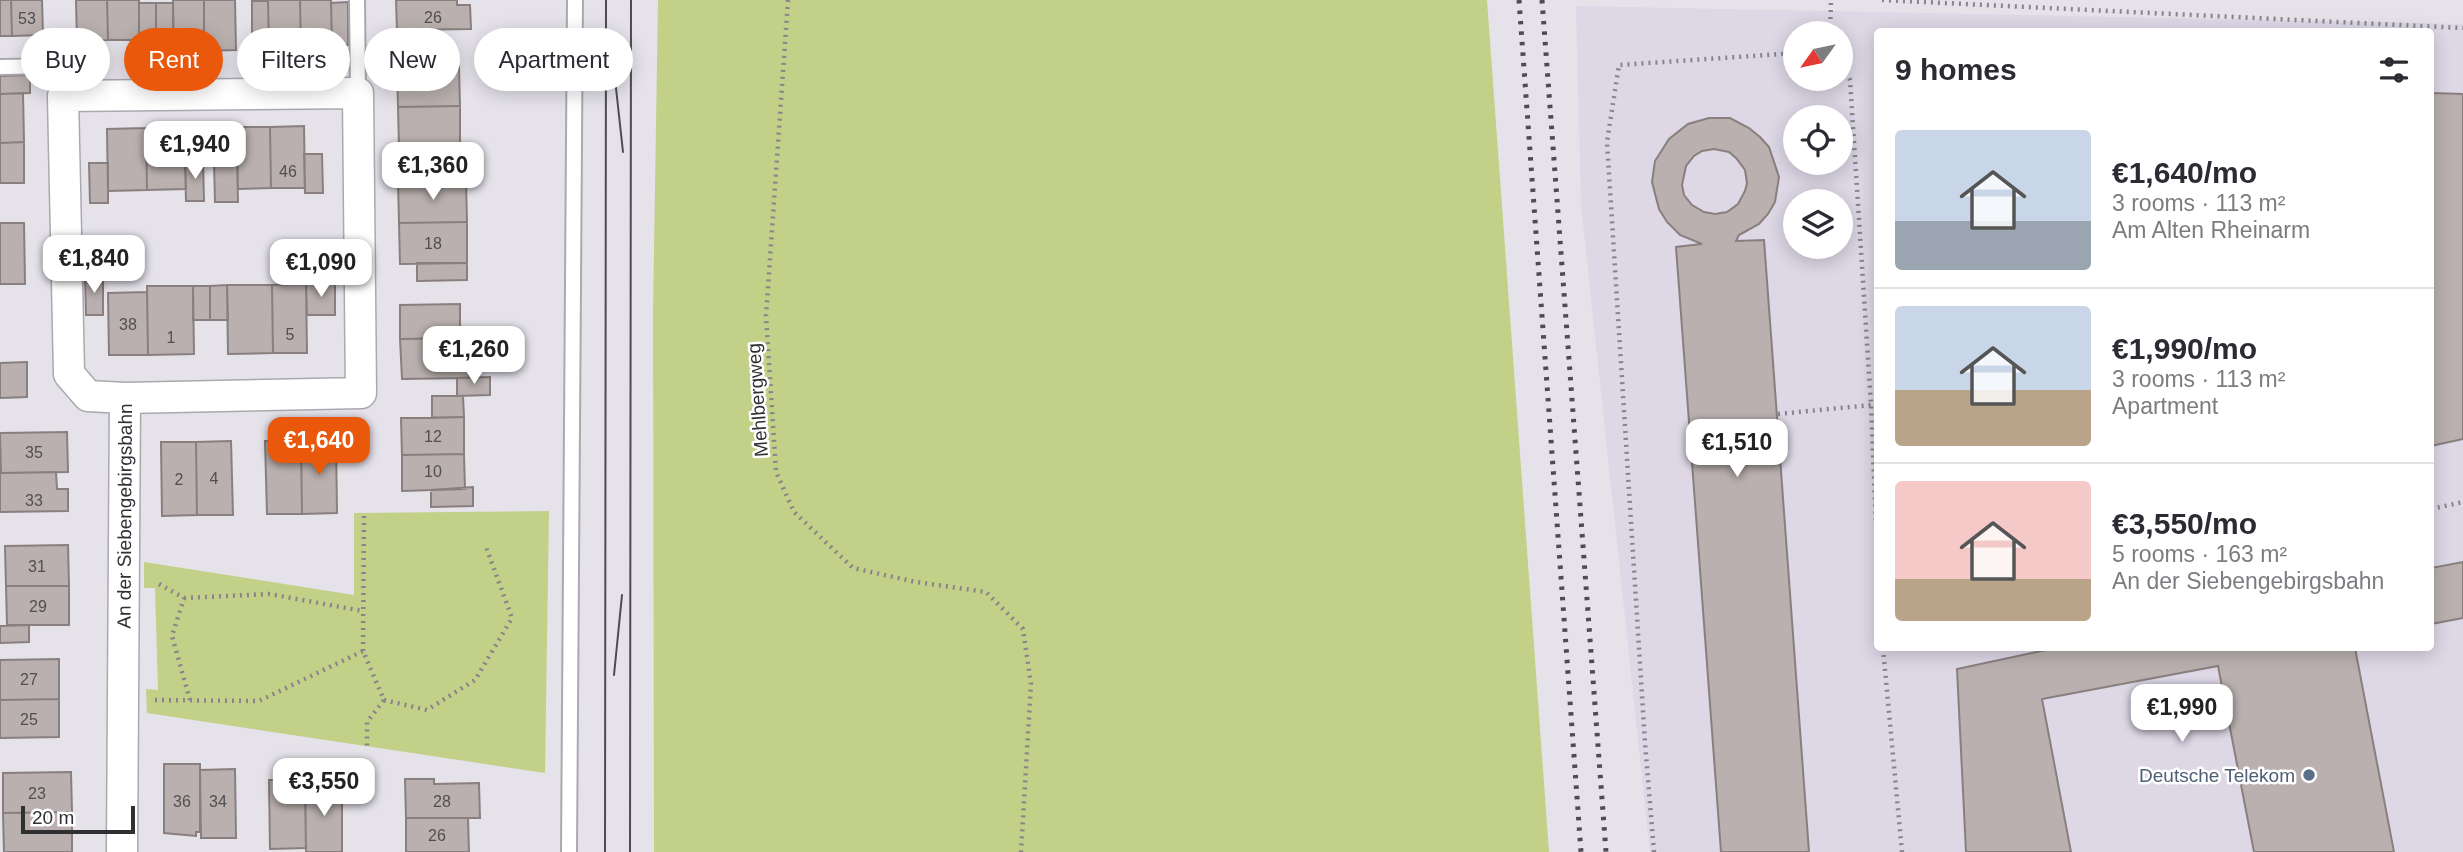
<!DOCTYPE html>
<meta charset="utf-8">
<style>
body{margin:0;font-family:Arial,sans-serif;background:#f2f2f3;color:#2b2b33;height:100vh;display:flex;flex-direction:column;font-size:26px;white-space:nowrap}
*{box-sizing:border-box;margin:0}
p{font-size:23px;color:#7c7c81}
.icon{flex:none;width:38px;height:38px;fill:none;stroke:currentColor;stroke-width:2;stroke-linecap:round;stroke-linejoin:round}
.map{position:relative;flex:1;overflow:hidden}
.drawer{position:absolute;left:1874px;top:28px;width:560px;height:623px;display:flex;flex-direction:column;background:#fff;border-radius:7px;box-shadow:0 4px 18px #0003}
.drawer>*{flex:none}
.banner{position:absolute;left:21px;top:28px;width:665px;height:63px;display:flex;gap:14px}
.needle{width:46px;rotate:237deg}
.fabs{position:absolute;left:1783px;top:21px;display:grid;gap:14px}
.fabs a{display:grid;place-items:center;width:70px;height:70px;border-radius:50%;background:#fff;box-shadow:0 4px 18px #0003;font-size:35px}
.scale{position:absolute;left:21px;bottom:18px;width:114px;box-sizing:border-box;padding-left:7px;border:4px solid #302f32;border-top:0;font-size:19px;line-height:24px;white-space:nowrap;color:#302f32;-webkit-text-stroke:5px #fff;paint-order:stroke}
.price{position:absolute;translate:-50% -60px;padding:0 16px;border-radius:14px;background:#fff;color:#222;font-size:23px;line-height:46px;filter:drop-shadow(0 2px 4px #0008)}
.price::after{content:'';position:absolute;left:50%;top:42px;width:21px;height:16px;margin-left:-10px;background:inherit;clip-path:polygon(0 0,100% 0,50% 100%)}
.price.on{background:#ea580c;color:#fff}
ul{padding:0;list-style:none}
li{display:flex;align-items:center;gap:21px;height:175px;padding:0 21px}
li+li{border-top:2px solid #e1e1e2}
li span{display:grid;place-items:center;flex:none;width:196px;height:140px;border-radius:7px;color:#555}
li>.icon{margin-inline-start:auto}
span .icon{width:84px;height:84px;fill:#fffc;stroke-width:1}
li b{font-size:30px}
h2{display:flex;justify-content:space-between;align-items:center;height:84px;padding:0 21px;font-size:30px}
.chip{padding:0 24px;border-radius:32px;background:#fff;box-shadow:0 4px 18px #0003;font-size:24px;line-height:63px}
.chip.on{background:#ea580c;color:#fff}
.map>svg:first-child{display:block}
.built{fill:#ddd7e6;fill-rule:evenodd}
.green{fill:#c3d088}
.building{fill:#b9b0af;stroke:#887f7e;stroke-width:2;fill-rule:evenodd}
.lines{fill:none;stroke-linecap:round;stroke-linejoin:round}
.lane-casing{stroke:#aba8b0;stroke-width:18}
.street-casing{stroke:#aba8b0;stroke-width:33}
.path{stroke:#87858b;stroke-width:4.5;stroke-dasharray:2 5;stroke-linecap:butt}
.lane{stroke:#fff;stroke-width:14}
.street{stroke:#fff;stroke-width:30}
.tram{stroke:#4e4c50;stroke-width:2}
.rail{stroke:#4e4c50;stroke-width:5;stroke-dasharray:3.5 7;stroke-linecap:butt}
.service-dot{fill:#5c6f8a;stroke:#fff;stroke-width:2.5}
.labels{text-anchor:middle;stroke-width:5;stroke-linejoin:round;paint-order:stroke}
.number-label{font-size:16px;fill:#524f51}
.street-label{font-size:19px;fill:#302f32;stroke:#fff}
.service-label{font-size:19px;fill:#4e5e75;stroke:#fff;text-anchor:end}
</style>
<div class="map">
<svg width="2463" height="852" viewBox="0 0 2463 852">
<rect width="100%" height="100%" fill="#e5e2ea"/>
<path class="built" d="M1576 6 2463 24V852H1650L1581 204ZM1878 32H2431V648H1878ZM1796 33H1841V79H1796ZM1796 117H1841V163H1796ZM1796 201H1841V247H1796Z"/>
<path class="green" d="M658 0H1487L1549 852H654L653 313Z
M549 511 545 773 147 713 146 689 158 690 155 588H144V562L354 595V513Z"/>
<path class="building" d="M0 0H11L12 36H0Z
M11 0H42L43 35 12 36Z
M76 0H107L108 40 77 41Z
M107 0H139V40H108Z
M173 0H204V51H174Z
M204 0H235L236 50 204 51Z
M300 0H331L332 49H301Z
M300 0 301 49 269 50 268 0Z
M396 0H457V5H470L471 29 397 30Z
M252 1H268L269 45H252Z
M348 2V45H332L331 3Z
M139 3H156V45L139 46Z
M156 3H173V45H156Z
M459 66 460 106 398 107 397 67Z
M30 75V93L0 94V76Z
M23 93 24 142 0 143V94Z
M2431 93 2463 94V439L2431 446V389H2433L2431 377Z
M460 106V147L399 148 398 107Z
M1709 118H1730L1749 128 1760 137 1769 147 1779 177 1775 202 1768 214 1759 224 1739 235 1736 241 1764 240 1809 852H1721L1676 247 1702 244 1680 235 1667 222 1659 209 1652 182 1655 161 1669 139 1688 124ZM1714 149 1729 152 1736 158 1745 170 1747 183 1745 191 1738 204 1727 212 1715 214 1704 212 1692 205 1684 195 1682 185 1686 166 1694 156 1702 151Z
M304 126 305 188H271L270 127Z
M184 127 186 189 147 190 146 128Z
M237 127H270L271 188 238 189Z
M146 128 147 190 108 191 107 129Z
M24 142V183H0V143Z
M304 154H322L323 193H305Z
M203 161 204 201H186L185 162Z
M237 161 238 202H215L214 162Z
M89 163H108V203H90Z
M466 180 467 222 399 223 398 182Z
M467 222V263L400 264 399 223Z
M0 223H24L25 284H0Z
M417 263H467V280L417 281Z
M103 275V315H86L85 276Z
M306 284 307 353H273L272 285Z
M306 284H335V315H307Z
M227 285 228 320H210V286Z
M227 285H272L273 353 228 354Z
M147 286H193L194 354 148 355Z
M193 286H210V320H193Z
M147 292 148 355H109L108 293Z
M460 304V338L400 339V305Z
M468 338 469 378 402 379 400 339Z
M27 362V397L0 398V363Z
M490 377V395L457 396V378Z
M432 396H463L464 417 432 418Z
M464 417V454L402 455 401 418Z
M67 432 68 472 1 473 0 433Z
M336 440 337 513 302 514 301 441Z
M231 441 233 515H197L196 442Z
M265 441H301L302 514H267Z
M161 442H196L197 515 162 516Z
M464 454 465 489 402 491V455Z
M56 472 57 489H68V511L0 512V473Z
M473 487V506L431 507V490Z
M68 545 69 586H6L5 546Z
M2463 562V618L2431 624V568Z
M6 586H69V625H7Z
M29 625V642L0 643V626Z
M2055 648H2355L2394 852H2254L2218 666 2042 699 2071 852H1966L1957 669Z
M59 659V699L0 700V660Z
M59 699V737L0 738V700Z
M164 764H200V832H196V836L164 833Z
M235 769 236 838H201L200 770Z
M71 772 72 812 3 813V773Z
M405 779H434V784L479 783 480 818H406Z
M269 780H305L306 848 270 849Z
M305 785H342V852H306Z
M72 812V852H4L3 813Z
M406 818H468L469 852H406Z"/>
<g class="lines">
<defs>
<path id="lane" d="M357 0 358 93
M0 67 62 66 63 96
M569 852 575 0"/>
<g id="street">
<path id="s1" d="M122 852 125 398 88 396 69 374 63 96 358 93 361 393 125 398"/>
</g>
</defs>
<use href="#lane" class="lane-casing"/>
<use href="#street" class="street-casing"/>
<path class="path" d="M788 0 766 316 776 472 794 512 853 568 916 582 986 592 1023 629 1031 684 1021 852
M1882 0 2463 28
M1830 33 1831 0
M1841 67 1850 80 1871 405 1878 571
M1778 414 1871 405
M2431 509 2463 502
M159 584 184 598 172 636 190 700
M184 598 269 594 363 611
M1883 648 1902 852
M363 651 364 513
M155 700 259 701 363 651 384 700 367 722V747
M384 700 427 710 475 680 512 618 486 547
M1654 852 1645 743 1607 142 1619 65 1796 53"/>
<use href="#lane" class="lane"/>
<use href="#street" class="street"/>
<path class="tram" d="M615 79 623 152
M614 675 622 595
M605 852 606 0
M630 852 631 0"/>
<path class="rail" d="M1519 0 1581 852
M1542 0 1606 852"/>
</g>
<circle class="service-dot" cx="2309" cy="775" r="7"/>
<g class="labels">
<g class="number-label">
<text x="433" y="23">26</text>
<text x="27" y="24">53</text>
<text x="288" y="177">46</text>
<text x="433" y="249">18</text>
<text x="128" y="330">38</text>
<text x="290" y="340">5</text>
<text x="171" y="343">1</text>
<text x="433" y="442">12</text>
<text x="34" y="458">35</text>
<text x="433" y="477">10</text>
<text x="214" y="484">4</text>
<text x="179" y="485">2</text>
<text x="34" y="506">33</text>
<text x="37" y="572">31</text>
<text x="38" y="612">29</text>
<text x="29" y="685">27</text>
<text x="29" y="725">25</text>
<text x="37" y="799">23</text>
<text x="182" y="807">36</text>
<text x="218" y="807">34</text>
<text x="442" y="807">28</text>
<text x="437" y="841">26</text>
</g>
<g class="street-label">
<text transform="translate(757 400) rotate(-94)" y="7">Mehlbergweg</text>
<text dy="7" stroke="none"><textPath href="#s1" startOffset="336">An der Siebengebirgsbahn</textPath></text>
</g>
<g class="service-label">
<text x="2295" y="782">Deutsche Telekom</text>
</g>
</g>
</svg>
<div class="fabs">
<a><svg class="needle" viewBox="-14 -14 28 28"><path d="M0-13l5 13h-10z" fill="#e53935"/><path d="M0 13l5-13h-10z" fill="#7c7c81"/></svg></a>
<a><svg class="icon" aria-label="locate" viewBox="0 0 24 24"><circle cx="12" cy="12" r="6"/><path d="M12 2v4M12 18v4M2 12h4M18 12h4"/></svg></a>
<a><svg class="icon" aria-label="layers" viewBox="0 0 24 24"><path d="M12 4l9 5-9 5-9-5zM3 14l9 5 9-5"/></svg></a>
</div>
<div class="scale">20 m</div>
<b class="price" style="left:195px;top:181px">€1,940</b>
<b class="price" style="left:433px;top:202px">€1,360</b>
<b class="price" style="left:94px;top:295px">€1,840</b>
<b class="price" style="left:321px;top:299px">€1,090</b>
<b class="price" style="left:474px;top:386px">€1,260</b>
<b class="price on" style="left:319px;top:477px">€1,640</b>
<b class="price" style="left:1737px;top:479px">€1,510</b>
<b class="price" style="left:2182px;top:744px">€1,990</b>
<b class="price" style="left:324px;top:818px">€3,550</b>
<div class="banner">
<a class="chip">Buy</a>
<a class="chip on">Rent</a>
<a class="chip">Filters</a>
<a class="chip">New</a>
<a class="chip">Apartment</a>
</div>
<section class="drawer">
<h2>9 homes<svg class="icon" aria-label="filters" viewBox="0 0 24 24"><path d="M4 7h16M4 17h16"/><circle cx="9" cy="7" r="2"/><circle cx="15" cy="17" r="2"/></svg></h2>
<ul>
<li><span style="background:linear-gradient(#c9d6e8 65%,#9aa5b1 0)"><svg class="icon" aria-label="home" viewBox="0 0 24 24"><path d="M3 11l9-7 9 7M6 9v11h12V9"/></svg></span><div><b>€1,640/mo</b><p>3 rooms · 113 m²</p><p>Am Alten Rheinarm</p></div></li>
<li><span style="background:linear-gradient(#c9d6e8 60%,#b9a48a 0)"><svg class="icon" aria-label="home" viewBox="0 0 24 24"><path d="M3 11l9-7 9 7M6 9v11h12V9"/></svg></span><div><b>€1,990/mo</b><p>3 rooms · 113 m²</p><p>Apartment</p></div></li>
<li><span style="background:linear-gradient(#f6c9c9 70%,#b9a48a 0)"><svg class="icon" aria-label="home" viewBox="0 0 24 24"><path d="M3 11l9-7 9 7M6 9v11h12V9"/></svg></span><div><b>€3,550/mo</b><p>5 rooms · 163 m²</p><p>An der Siebengebirgsbahn</p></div></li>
</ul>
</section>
</div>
